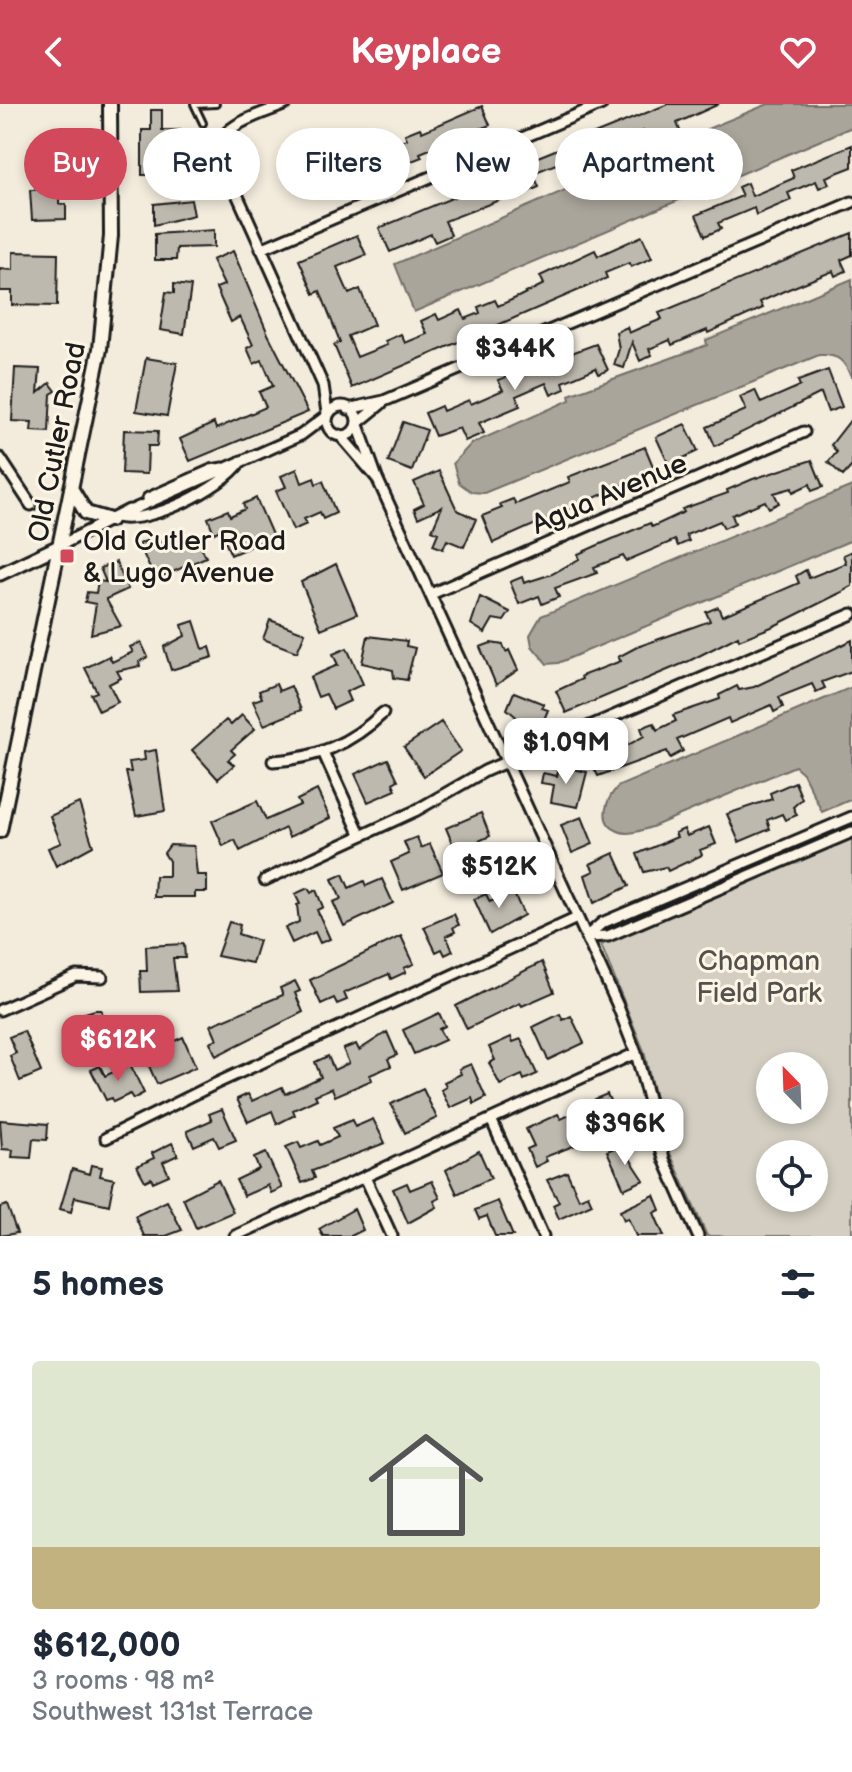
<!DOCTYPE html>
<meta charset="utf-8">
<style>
body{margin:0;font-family:"Balsamiq Sans",sans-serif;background:#f6f6f7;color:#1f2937;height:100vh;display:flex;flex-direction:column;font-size:30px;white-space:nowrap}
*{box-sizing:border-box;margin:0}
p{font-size:26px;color:#747a83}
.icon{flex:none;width:44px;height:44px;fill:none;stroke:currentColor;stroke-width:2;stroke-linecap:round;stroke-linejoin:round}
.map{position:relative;height:1132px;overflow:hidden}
.drawer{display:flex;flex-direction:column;background:#fff;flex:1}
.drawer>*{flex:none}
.guide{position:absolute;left:24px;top:24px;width:804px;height:72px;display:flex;gap:16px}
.needle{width:52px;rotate:337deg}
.buttons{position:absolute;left:756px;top:948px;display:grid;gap:16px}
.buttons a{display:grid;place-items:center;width:72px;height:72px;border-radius:50%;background:#fff;box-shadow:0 4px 12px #0003;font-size:40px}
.price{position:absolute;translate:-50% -68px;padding:0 18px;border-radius:16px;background:#fff;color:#222;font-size:26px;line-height:52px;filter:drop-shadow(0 2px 4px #0008)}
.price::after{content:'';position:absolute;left:50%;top:48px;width:24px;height:18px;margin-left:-12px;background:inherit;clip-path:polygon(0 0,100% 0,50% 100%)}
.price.on{background:#d1495b;color:#fff}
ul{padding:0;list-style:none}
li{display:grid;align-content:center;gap:16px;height:424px;padding:0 32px}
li+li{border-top:2px solid #e0e1e3}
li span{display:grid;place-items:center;height:248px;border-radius:8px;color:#555}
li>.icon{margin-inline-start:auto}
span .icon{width:144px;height:144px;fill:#fffc;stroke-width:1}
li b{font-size:34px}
h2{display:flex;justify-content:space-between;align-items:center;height:96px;padding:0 32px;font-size:34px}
.pill{padding:0 28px;border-radius:36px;background:#fff;box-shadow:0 4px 12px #0003;font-size:28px;line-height:72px}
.pill.on{background:#d1495b;color:#fff}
header{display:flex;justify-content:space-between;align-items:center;height:104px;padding:0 32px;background:#d1495b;color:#fff;font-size:36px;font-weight:600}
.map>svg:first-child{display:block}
.green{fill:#d3cec1;stroke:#78756e;stroke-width:2;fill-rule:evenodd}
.water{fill:#aaa59b;stroke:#716e68;stroke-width:2}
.building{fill:#beb9ae;stroke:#1c1c1c;stroke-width:2}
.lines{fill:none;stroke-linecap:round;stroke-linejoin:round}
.service-casing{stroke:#1c1c1c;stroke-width:10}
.minor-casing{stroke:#1c1c1c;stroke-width:15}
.tertiary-casing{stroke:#1c1c1c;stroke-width:17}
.secondary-casing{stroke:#1c1c1c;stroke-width:18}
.service{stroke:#fcf5e5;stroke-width:4}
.minor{stroke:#fcf5e5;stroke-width:9}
.tertiary{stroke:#fcf5e5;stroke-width:11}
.secondary{stroke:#fcf5e5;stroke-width:12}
.poi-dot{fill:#d1495b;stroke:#fcf5e5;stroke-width:3}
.labels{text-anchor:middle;stroke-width:6;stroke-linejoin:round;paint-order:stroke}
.street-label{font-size:28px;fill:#1c1c1c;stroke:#fcf5e5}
.poi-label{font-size:28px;fill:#1c1c1c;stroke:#fcf5e5;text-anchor:start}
.park-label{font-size:28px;fill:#53514e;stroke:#fcf5e5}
</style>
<header><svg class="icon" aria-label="back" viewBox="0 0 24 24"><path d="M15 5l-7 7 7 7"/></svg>Keyplace<svg class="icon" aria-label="heart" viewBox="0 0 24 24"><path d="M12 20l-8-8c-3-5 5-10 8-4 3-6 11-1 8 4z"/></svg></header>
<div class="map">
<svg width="852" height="1132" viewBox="0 0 852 1132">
<rect width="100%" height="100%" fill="#f3ecdd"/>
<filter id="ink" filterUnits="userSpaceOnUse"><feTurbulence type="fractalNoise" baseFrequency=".0125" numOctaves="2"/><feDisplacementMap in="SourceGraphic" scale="16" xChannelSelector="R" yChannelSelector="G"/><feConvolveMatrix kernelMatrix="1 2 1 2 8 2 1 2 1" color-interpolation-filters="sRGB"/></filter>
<g filter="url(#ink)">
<path class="green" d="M852 734V1132H707L665 1038 644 947 601 841ZM814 962V1006H770V962ZM814 1050V1094H770V1050Z"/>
<path class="water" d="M768 0H852V23L414 208 395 160 648 50 650 54 691 36 690 32Z
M852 175V274C844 257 839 250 819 251L484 389 472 388 459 379 453 359 471 340 570 296 569 291 707 241 706 236Z
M852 382V436L558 559 547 560 532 542 530 531 541 512Z
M852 583V695L822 708 803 669 795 662 652 723C642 726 628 732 618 727 596 718 607 693 619 682Z"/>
<path class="building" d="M668 0H719L677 19 681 29 650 42 643 27 617 37 624 54 611 59 607 48 560 68 556 60 533 69 539 83 530 87 524 71 504 79 510 92 445 117 451 131 435 138 431 130 390 148 379 124 469 87 468 84 506 66Z
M482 2 490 21 420 49 422 53 409 58 401 37 407 35 405 30 420 24 422 28Z
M151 6H162V26H180V40H167V58H178V71H142V26H151Z
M61 38 59 100H66V115L32 116 30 86H35L39 73 45 72 47 39Z
M852 41V63L826 73 829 80 819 84 816 77 788 89 791 96 756 111 754 104 718 119 721 125 705 132 696 111 742 92 738 83 747 79 752 92 794 74 791 66Z
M191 96 194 111 154 121V100Z
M214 126V143L177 144 176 156H155V130Z
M852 129V151L841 156 846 167 835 172 833 167 784 187 760 198 763 204 708 229 707 226 672 241 670 236 649 245 652 251 640 257 632 238 624 264 614 261 619 245 616 228 627 223 629 229 640 224 662 215 659 209Z
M357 131 366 151 337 163 349 190 360 185 374 221 348 232 357 253 387 241 385 237 401 230 405 239 427 230 421 217 436 210 439 216 461 206 465 215 480 209 478 203 495 196 498 202 518 193 544 180 540 172 595 146 598 152 642 132 652 154 631 163 629 159 605 169 607 174 352 284 334 241 340 238 320 187 314 190 299 156Z
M233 147 268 230 308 308 190 357 180 335 214 319 216 325 266 303 259 288 273 282 262 256 254 260 247 244 253 241 240 213 231 218 216 184 224 181 212 156Z
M13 148 58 149 57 202 12 201V187H0V165L13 166Z
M174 180 191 182 184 230 160 226 166 188 174 189Z
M596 240 608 266 599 270 596 264 563 278 565 285 551 291 546 279 516 292 520 302 479 319 484 329 465 337 459 324 435 332 425 309 441 302 443 307 469 296 471 300 503 286 498 276Z
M146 254 177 259 167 312 136 307Z
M15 264 40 265 38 289 50 279 56 287 51 290 49 328 31 327 32 318 12 317Z
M828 266 842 303 828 308 821 289 715 342 707 323 746 306 740 293 755 286 761 299 800 282 798 277Z
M852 314V362L843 372 828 358 837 348 831 341Z
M403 318 427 326 412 367 388 358Z
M685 320 698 347 669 361 656 333Z
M124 326 158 327 157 342H148L147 370 122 369Z
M645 343 655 367 493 439 482 412 502 404 500 400 513 395 516 400 570 378 568 373Z
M812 356 823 383 812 387 810 380 793 388 792 384 774 389 779 399 769 404 765 397 732 411 735 419 724 424 720 417 686 431 689 437 678 442 675 436 626 457 623 452 594 463 597 469 555 484 559 493 542 500 539 492 519 500 510 478 522 473 524 479 552 470 579 455 578 450 596 442 650 419 652 423 684 408 682 405 728 389 727 386 753 375Z
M297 365 302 379 314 374 316 380 323 377 336 409 323 415 320 408 304 415 307 420 293 426 276 387 286 383 281 372Z
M439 367 457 406 476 415 464 443 447 436 443 445 433 441 438 429 432 426 442 403 418 414 414 405 424 400 414 378Z
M256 394 273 433 231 451 220 426 214 429 208 414 228 406 230 412 245 405 243 400Z
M157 432 163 445 190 433 194 441 199 438 206 453 155 476 139 440Z
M852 447V482L840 489 774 522 739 536 738 532 689 557 566 609 556 587 582 575 581 572 621 557 618 553 637 543 710 517 706 508 718 503 722 512 799 479 796 472 806 466 809 474 846 459 843 451Z
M116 458 128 485 106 495 121 522 91 530 96 500 85 498 87 488 96 489 98 477 106 478 100 464Z
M336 460 357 510 321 525 301 478Z
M480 493 510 508 504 517 493 515 485 529 471 520Z
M270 516 305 529 297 548 263 535Z
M194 517 203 545 210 543 213 553 171 566 164 543 185 532 182 521Z
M368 532 407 537 406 542 415 544 407 576 394 574 393 566 362 559Z
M852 536V567L822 578 825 584 816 588 812 580 779 593 783 603 774 608 771 601 730 619 728 614 677 636 683 647 670 654 667 647 598 672 586 647 625 633 628 641 644 632 641 624 654 619 657 626 676 617 673 611 720 595 719 591 737 582 739 586 754 583Z
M141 538 148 553 139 558 140 562 117 567 121 574 109 580 118 598 99 607 91 590 97 588 85 564 109 552 112 558 133 548 130 543Z
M491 539 503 541 506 548 509 546 518 566 496 581 480 543Z
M347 544 363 580 346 588 350 597 333 605 326 590 318 593 310 573 338 561 333 550Z
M276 580 279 587 291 582 301 606 264 621 253 597 262 594 259 587Z
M514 588 544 600 542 604 548 606 543 618 521 617 507 605Z
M242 611 255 625 231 646 235 650 228 656 234 661 218 675 192 646 226 616 231 621Z
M441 618 461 647 424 672 404 643Z
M156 646 165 707 136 712 126 668H131L129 658 145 656 144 648Z
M388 655 398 676 393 679 396 686 368 698 355 670Z
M559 662 587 668 578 703 551 698 554 681 541 679 543 669 557 672Z
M795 678 802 695 793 703 797 711 785 716 782 710 767 716 770 725 739 738 727 710 772 695 770 689Z
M317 686 330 714 289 733 285 724 240 747 235 736 223 742 212 717 257 697 266 716 300 701 297 696Z
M79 699 93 742 56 762 48 744 61 739 50 712Z
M481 709 490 732 472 740 474 746 458 753 446 724Z
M582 713 593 740 572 749 561 721Z
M709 723 716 740 700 746 702 751 668 767 666 763 644 768 637 750 677 733 675 729 684 725 687 732Z
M417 733 421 744 430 740 443 769 403 786 391 758 409 750 404 738Z
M170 741 194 742 197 771H207V788H195V793H154L155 772H169V757L164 749Z
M614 749 629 782 594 799 585 771 594 767 590 760Z
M343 770 349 784 364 777 366 782 382 775 393 799 344 822 333 798 341 795 332 775Z
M509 779 524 811 490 830 474 795 486 790 490 798 505 791 502 783Z
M308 784 311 789 316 786 323 803 317 806 330 835 320 839 315 828 292 839 285 824 299 818 297 801 300 800 295 790Z
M454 810 459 821 453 823 455 828 446 832 453 847 445 851 442 845 436 848 424 823Z
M229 818 240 821 238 830 259 837 252 859 217 852Z
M401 832 414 860 404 864 406 868 391 875 389 870 344 889 347 896 337 900 334 894 321 900 310 876Z
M184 840 185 854H173L177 887 141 888 140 867H147L146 842Z
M542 858 554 888 522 902 520 899 467 925 456 902Z
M295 877 300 887 295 889 303 908 216 952 210 938 217 935 211 921 283 891 280 884Z
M95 906H101L109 929 94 936 99 946 84 952 72 913Z
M439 909 445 922 439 925 445 936 414 950 403 926Z
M560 910 563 916 571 912 584 939 548 956 533 923Z
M24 927 41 968 20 977 10 952 16 949 9 933Z
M387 928 397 951 388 955 391 962 370 971 372 976 335 992 332 984 315 991 317 995 293 1006 295 1011 277 1020 272 1007 248 1018 237 995 248 990 252 997 282 983 285 990 321 973 315 958 328 952 334 966 349 959 343 945 356 940 359 946Z
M183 933 196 963 157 980 144 951Z
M511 933 513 938 521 935 537 970 524 976 522 971 500 981 489 959 495 956 489 943Z
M130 960 144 989 133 995 130 990 113 998 112 994 106 996 91 966 100 962 105 972Z
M471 960 486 994 474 1000 472 994 450 1004 441 986 446 983 444 978 461 970 459 965Z
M423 985 437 1014 405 1029 391 1000Z
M607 990 621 1021 612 1025 609 1017 592 1025 596 1033 545 1053 547 1057 535 1063 527 1045 534 1042 526 1025 558 1010 561 1015 596 999 595 995Z
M222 1005 236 1036 219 1043 214 1033 194 1042 187 1027 212 1016 209 1010Z
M373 1015 385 1039 312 1067 315 1074 302 1079 286 1043 298 1038 301 1044 318 1037 320 1041 338 1033 333 1024 352 1016 355 1023Z
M0 1016 48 1020 47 1036 33 1035 31 1054 12 1053 13 1046 2 1045Z
M172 1039 178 1051 163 1058 169 1071 153 1078 151 1074 145 1077 137 1062 154 1054 152 1049Z
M621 1041 644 1076 624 1085 607 1047Z
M479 1047 491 1074 457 1090 446 1066Z
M266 1049 282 1084 271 1089 268 1081 244 1092 236 1076 259 1065 254 1054Z
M91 1061 102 1063 100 1072 114 1075 109 1101 75 1093 71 1108 60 1105 72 1065 89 1070Z
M567 1068 579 1095 588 1091 592 1100 559 1115 553 1101 559 1098 547 1076Z
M218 1076 233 1108 196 1124 183 1094Z
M432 1077 440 1094 434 1097 437 1103 408 1119 393 1085 407 1079 410 1086Z
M654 1091 660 1106 654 1109 664 1132H636L628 1114 624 1116 620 1107Z
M167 1097 182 1126 166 1132H144L135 1112Z
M498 1097 513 1132H495L487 1112 479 1115 475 1106Z
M7 1101 17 1129 0 1132V1103Z
M354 1105 363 1126 351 1132H323L319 1125Z"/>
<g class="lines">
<defs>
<path id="service" d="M194 0 203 19
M195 1 216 0"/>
<path id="minor" d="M286 0C264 10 219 19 218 48L323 281 327 309
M261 145 602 0
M327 317a15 15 0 1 1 30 0a15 15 0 1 1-30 0Z
M348 305 384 297 852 98
M359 318 381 300
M358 321 377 374 617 900 636 949 664 1055 698 1132
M340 331 377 374
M0 354 31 401
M148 394 211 366 223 364
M125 409 301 331 325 313
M116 413C148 421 222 385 241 357
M61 441 129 406
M431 490 804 328
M323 648 361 732
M273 657C316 655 352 639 383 609
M265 776 415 707 485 667 852 510
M586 833 602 819 852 713
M586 833 608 832 852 728
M0 906 76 872 102 873
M491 1015 543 1132
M106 1034 215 980 577 814
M365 1073 392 1132
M235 1132 636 949"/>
<path id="tertiary" d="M0 470 61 441"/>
<path id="secondary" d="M71 384 86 409 110 416
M0 727 100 245 111 132 110 0"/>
</defs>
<use href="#service" class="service-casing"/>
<use href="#minor" class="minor-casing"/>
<use href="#tertiary" class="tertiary-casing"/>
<use href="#secondary" class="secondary-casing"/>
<use href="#service" class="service"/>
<use href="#minor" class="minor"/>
<use href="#tertiary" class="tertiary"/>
<use href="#secondary" class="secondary"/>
</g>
</g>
<rect class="poi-dot" x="59" y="444" width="16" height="16" rx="4"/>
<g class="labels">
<g class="street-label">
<text transform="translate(56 338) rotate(-79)" y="10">Old Cutler Road</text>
<text transform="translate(609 389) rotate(-23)" y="10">Agua Avenue</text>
</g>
<g class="poi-label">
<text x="83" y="446">Old Cutler Road<tspan x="83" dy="32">&amp; Lugo Avenue</tspan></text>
</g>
<g class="park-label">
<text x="759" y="866">Chapman<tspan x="759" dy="32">Field Park</tspan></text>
</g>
</g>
</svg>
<div class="buttons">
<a><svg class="needle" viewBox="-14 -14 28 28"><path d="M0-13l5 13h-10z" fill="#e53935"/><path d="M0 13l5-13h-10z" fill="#747a83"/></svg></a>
<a><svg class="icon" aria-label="locate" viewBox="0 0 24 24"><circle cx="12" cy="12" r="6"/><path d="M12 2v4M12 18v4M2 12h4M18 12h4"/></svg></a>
</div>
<b class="price" style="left:515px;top:288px">$344K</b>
<b class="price" style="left:566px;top:682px">$1.09M</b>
<b class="price" style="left:499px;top:806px">$512K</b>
<b class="price on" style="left:118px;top:979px">$612K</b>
<b class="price" style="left:625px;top:1063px">$396K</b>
<div class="guide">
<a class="pill on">Buy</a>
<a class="pill">Rent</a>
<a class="pill">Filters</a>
<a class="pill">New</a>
<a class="pill">Apartment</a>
</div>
</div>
<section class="drawer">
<h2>5 homes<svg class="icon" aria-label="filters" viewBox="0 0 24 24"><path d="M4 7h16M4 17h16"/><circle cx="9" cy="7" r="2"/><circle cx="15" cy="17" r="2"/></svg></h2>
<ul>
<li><span style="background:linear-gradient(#dfe7d0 75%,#c2b280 0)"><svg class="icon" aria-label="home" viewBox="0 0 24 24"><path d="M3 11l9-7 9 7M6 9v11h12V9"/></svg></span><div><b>$612,000</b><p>3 rooms · 98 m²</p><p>Southwest 131st Terrace</p></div></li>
</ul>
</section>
